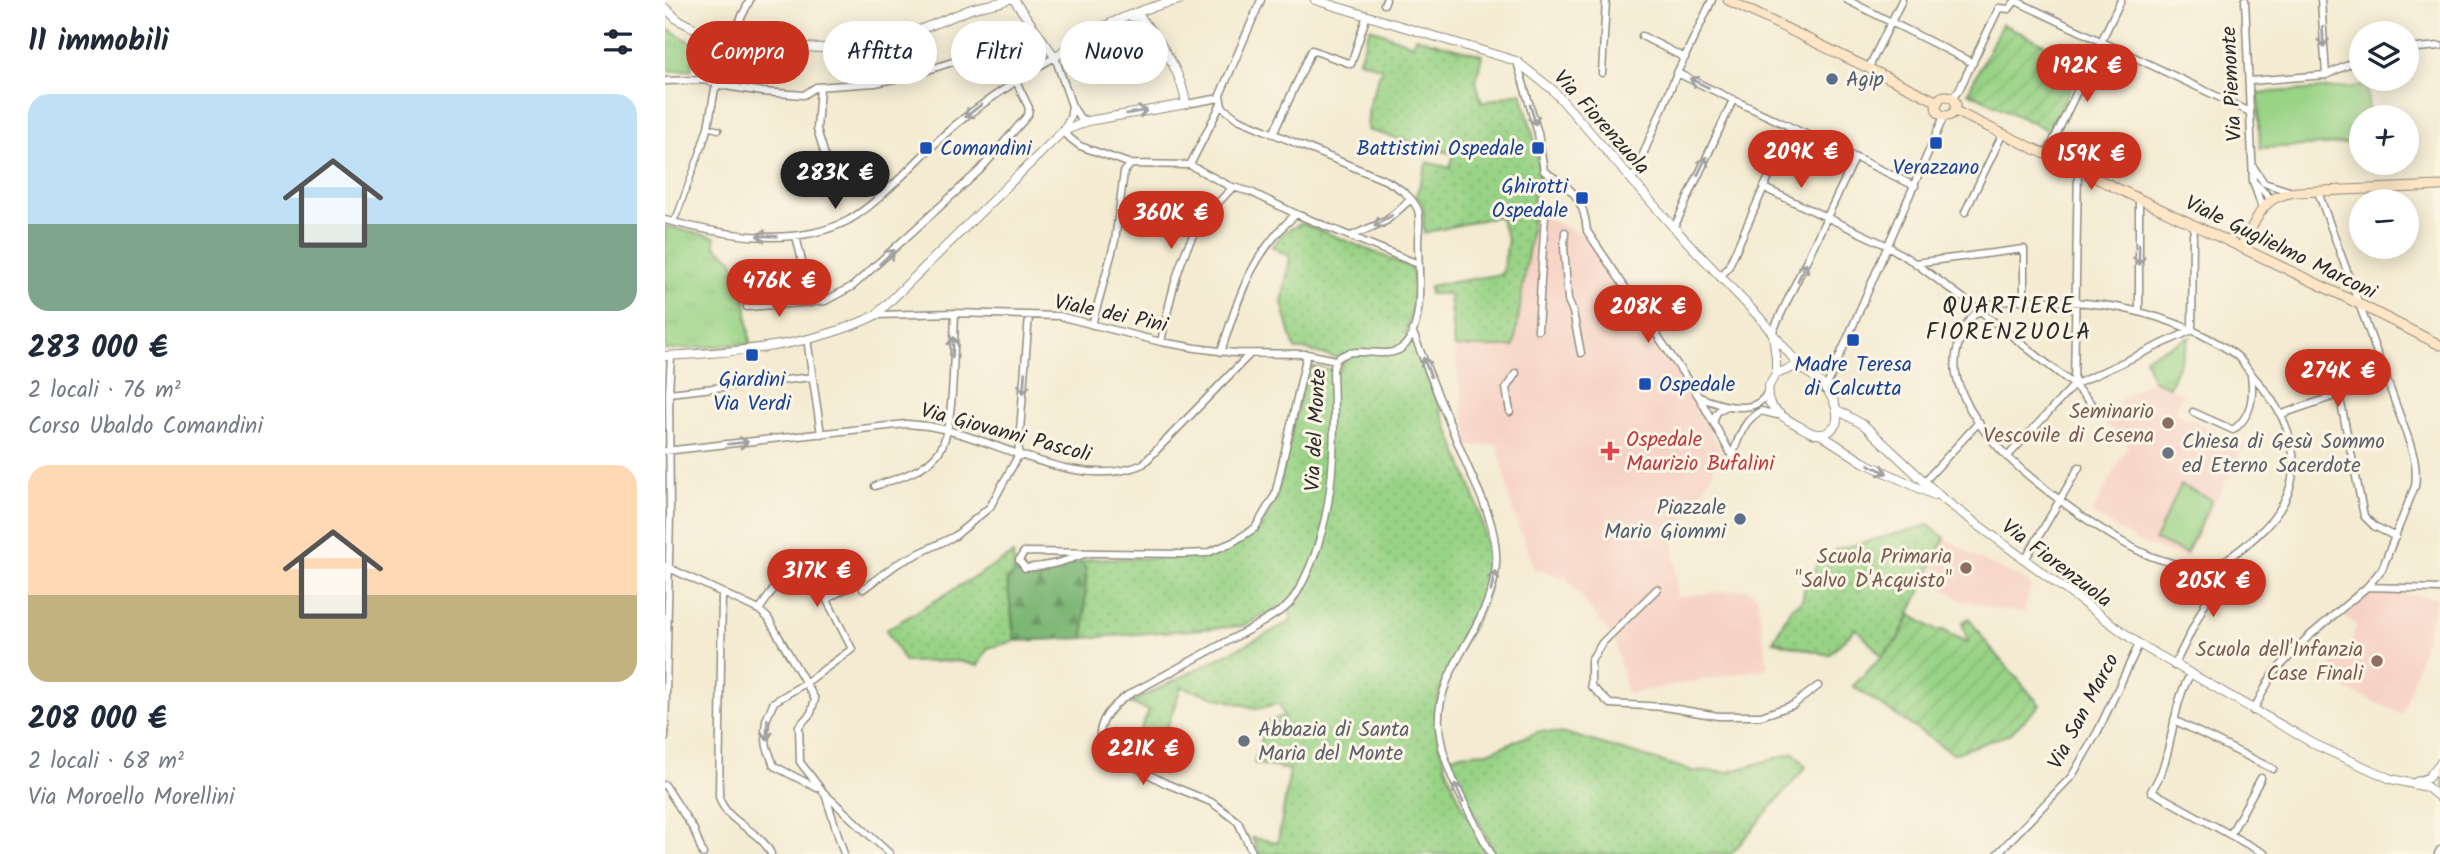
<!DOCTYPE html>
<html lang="it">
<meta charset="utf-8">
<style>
body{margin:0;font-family:Kalam,sans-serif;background:#f2f2f3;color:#1f2937;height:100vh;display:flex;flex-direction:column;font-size:26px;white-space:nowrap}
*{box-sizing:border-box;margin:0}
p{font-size:23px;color:#747a83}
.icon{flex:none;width:38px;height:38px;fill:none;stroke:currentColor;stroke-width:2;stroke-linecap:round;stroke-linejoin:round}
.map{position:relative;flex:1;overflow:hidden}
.drawer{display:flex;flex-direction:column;background:#fff;width:665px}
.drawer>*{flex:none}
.hud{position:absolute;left:21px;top:21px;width:665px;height:63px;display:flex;gap:14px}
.controls{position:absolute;left:1684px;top:21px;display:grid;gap:14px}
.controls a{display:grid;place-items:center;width:70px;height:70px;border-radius:50%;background:#fff;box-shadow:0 4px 18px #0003;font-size:35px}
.price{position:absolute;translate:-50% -60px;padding:0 16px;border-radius:24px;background:#c8321e;color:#fff;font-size:23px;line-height:46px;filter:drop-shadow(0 2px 4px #0008)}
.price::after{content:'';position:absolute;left:50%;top:42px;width:21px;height:16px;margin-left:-10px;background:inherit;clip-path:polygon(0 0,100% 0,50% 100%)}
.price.on{background:#222;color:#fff}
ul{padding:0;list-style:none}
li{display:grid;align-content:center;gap:14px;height:371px;padding:0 28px}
li span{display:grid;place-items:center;height:217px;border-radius:21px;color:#555}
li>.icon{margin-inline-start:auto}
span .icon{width:126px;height:126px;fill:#fffc;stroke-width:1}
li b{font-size:30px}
h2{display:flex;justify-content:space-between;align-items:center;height:84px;padding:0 28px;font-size:30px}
.tag{padding:0 24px;border-radius:32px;background:#fff;box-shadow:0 4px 18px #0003;font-size:24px;line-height:63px}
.tag.on{background:#c8321e;color:#fff}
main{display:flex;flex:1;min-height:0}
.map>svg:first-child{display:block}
.built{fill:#f6d2c5}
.grass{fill:url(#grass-dots);stroke:#627f58;stroke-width:2}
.forest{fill:url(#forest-firs);stroke:#52704f;stroke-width:2}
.park{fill:url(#park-tufts);stroke:#627f58;stroke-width:2}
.garden{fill:url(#garden-furrows);stroke:#627f58;stroke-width:2}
.pitch{fill:#99d386;stroke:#627f58;stroke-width:2}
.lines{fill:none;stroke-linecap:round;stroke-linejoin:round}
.pedestrian-casing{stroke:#908b7e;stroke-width:7}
.minor-casing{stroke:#908b7e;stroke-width:9}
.tertiary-casing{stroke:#908b7e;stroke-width:10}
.secondary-casing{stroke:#908b7e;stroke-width:11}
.pedestrian{stroke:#fff;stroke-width:4.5}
.minor{stroke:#fff;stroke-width:6}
.tertiary{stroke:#fff;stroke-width:8}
.secondary{stroke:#fde5c5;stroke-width:9}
.oneway{stroke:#a0a0a0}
.service-dot{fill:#5c6f8a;stroke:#fcf5e5;stroke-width:2.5}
.transit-dot{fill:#1a4fb4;stroke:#fcf5e5;stroke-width:2.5}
.education-dot{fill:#8d6e63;stroke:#fcf5e5;stroke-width:2.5}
.health-dot{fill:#e0444e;stroke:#fcf5e5;stroke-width:2.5}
.worship-dot{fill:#6b7280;stroke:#fcf5e5;stroke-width:2.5}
.labels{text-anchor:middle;stroke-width:6;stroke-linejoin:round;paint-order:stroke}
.service-label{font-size:21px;fill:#4e5e75;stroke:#fcf5e5;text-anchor:start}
.street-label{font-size:21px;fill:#2b2b2b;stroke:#fcf5e5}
.transit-label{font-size:21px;fill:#164399;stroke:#fcf5e5}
.education-label{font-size:21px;fill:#785e54;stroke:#fcf5e5;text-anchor:end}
.health-label{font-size:21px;fill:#be3a42;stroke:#fcf5e5;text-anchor:start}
.worship-label{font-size:21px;fill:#5b616d;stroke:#fcf5e5;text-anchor:start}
.neighbourhood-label{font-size:23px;letter-spacing:2px;fill:#2b2b2b;stroke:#fcf5e5}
</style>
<main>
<section class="drawer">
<h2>11 immobili<svg class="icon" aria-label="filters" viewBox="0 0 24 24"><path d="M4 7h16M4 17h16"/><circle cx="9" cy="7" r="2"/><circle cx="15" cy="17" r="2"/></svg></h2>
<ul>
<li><span style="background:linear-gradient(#bfe0f5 60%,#7fa58c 0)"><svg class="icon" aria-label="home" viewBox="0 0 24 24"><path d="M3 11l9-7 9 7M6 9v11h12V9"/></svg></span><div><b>283 000 €</b><p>2 locali · 76 m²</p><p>Corso Ubaldo Comandini</p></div></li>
<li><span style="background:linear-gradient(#ffd9b3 60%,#c2b280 0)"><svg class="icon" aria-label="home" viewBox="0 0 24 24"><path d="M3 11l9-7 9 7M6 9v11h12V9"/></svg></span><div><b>208 000 €</b><p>2 locali · 68 m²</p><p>Via Moroello Morellini</p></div></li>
</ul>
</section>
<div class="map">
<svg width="1775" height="854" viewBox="0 0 1775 854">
<defs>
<pattern id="grass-dots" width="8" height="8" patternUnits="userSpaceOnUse" patternTransform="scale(1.75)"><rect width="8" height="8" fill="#99d386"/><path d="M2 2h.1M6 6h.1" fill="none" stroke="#84b574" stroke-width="1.8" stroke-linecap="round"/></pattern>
<pattern id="forest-firs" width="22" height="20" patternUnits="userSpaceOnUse" patternTransform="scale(1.75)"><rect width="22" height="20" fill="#7ab573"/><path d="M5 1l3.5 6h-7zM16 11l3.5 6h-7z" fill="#64935f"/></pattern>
<pattern id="park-tufts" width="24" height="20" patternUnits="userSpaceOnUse" patternTransform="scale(1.75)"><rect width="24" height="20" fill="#99d386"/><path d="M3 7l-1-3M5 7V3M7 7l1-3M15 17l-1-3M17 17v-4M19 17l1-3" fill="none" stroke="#84b574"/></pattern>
<pattern id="garden-furrows" width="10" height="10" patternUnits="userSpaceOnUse" patternTransform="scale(1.75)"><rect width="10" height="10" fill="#99d386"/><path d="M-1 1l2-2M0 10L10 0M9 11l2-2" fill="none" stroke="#84b574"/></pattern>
</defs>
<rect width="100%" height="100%" fill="#fcf5e5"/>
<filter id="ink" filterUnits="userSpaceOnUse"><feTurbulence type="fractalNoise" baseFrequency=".0143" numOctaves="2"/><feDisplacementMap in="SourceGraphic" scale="14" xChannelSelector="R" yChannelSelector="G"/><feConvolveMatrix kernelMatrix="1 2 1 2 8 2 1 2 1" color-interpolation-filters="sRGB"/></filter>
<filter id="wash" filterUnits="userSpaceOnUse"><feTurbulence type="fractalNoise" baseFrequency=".00686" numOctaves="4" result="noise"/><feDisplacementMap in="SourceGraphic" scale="28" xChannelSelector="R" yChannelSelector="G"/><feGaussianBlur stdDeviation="1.57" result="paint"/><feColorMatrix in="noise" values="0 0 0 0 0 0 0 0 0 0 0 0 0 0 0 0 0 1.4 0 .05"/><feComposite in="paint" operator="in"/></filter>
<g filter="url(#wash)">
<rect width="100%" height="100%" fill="#f4ebd2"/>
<path class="built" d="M869 212 925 239 1030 398 1057 454 1009 544 1012 597 1080 589 1092 596 1103 668 962 694 951 643 902 578 869 569 845 503 833 444 804 447 789 347H849Z
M1487 380 1518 394 1508 411 1579 446 1521 559 1473 542 1427 514 1463 445 1461 439 1440 424 1457 397Z
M1280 538 1312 558 1362 581 1366 587 1359 612 1337 610 1297 600 1263 579Z
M1704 589 1725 590 1728 594 1772 597 1738 715 1656 678 1686 644 1691 625 1680 616 1694 603 1691 598Z"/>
<path class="grass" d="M705 28 748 45 750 37 817 55 811 81 817 103 856 92 871 145 875 178 868 179 869 212 849 347H789L784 294H765L764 286 837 274 843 240 834 216 759 233 758 205 751 196 762 162 785 168 789 154 702 130 704 104 717 68 694 60Z
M637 223 746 267C754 290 748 311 740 333L747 338C761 373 775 408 789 443 807 489 823 524 824 576 824 601 806 628 795 650 787 665 777 681 773 698 762 747 801 811 821 854H594L587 838 613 842 625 770 589 763 602 722 619 716 614 703 593 709 516 687 496 745 473 735 484 711 465 703 627 621 624 610 616 606 577 626 419 638 421 569 416 562 425 559 540 557 559 552 579 541 596 527 612 495 642 366 674 371 680 360 642 350H630L617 303 625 257 607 247 619 232Z
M1263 525 1280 538 1232 641 1217 656 1191 628 1164 655 1108 641 1127 606 1134 604 1138 598 1139 589 1155 559 1163 564 1170 550Z
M348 554 350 573 342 580 350 641 323 648 313 666 293 661 240 662 221 630Z
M875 731 907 735 1028 771 1063 772 1129 753 1141 767 1066 854H830L796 787 785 757 793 754 823 752Z"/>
<path class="forest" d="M416 562 421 569 419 638 350 641 342 580 350 573 372 572Z"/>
<path class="park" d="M0 27 32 46 26 70 0 71Z
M0 226 50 237V246L67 259 80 292 85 344 0 350Z
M1525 337 1504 387 1487 380 1480 357Z"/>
<path class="garden" d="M1337 24 1418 62 1384 131 1303 92Z
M1246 615 1271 630H1278L1303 643 1297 623 1304 618 1320 641 1375 705 1345 734 1288 754 1188 686 1232 641Z"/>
<path class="pitch" d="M1702 86 1704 117H1696V143L1595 148 1593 93Z
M1516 485 1547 500 1521 554 1490 540Z"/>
</g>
<g filter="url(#ink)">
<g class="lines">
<defs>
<path id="pedestrian" d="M43 127 54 130
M8 222 12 215 36 149"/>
<path id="minor" d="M1182 0 1308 63
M1580 0 1588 181 1597 208
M1656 0 1661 75
M1351 1 1585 112
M719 4 721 0
M1334 8 1344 9 1351 0
M977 36 1020 58
M1741 49 1775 46
M852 62 873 133 879 171C906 188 919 197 922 231L1034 397 1067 456
M1204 67 1237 0
M371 68 390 57 407 106 405 118 397 132 415 146 466 164
M937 73 941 0
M1012 73 1250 186
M0 81 40 80 54 85 98 92 139 95 151 87 210 83 248 75 342 44 357 77
M1585 81 1661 75 1696 59
M155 87 152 129 161 159
M1287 98 1294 90 1334 8
M521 104 555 98
M407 106 415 118 423 121
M608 134 647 50 686 64 702 15
M36 149 43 127 50 89 54 85 65 40 85 0
M1382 154 1456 0
M525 165 556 104
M1589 168 1599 183 1624 191
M967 181 1012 73 1047 0
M1590 183 1606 199
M1099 188 1223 246 1250 263 1314 310 1409 385 1433 411
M1474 198V312
M1300 212 1338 133
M0 220C57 235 129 249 184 220 220 199 255 155 288 127 311 107 337 91 362 74
M1009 228 1068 100
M900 232 899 247 903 300 908 312 916 353
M131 236 142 282 145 303
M686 236 721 221 746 199
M1250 263 1359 249V301
M1056 276 1063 268 1126 127
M82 307 160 301 188 286 315 170 363 115 364 108 351 81
M211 315 290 313 394 316 496 342 531 348 570 353 642 354 671 360
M427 325 450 241 459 172 466 164 525 165 564 186 586 192 631 214 753 264
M747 330C764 374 783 419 801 463 814 493 829 519 831 553 835 620 769 665 774 727 778 773 806 813 826 854
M873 330 880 215
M1107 333 1190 158
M142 339 156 434
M496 342C504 304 512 263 532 228 542 213 556 200 568 187
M556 352C575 294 585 256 631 214
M1409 385 1413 169
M1160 390 1279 116
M4 393 147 377
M1674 394 1699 516 1709 526 1731 537
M1034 397C1054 405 1090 417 1102 393
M845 412 841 388 851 373
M1528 412 1568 430C1587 416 1589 396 1586 375
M1617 414 1722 378
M1049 421C1050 412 1054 410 1062 406
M0 451 241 424C250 425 259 425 268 427 331 438 413 493 478 464L585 354
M1067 456C1074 438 1078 420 1096 411L1112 415
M1342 457 1409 385 1527 330C1543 338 1559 345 1573 357 1579 363 1583 371 1589 377 1636 430 1647 489 1589 538 1550 572 1538 574 1488 557 1462 547 1438 530 1415 515 1368 481 1314 442 1294 385 1288 370 1290 354 1295 339 1309 295 1346 300 1383 301 1437 302 1477 309 1527 330L1528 235 1530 225
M1259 482 1314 422
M210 486C231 479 258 472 273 453 291 430 288 345 290 313
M422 553C401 561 383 567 360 568L354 560 359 552 518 554 542 553 568 542 590 528 610 495 642 354
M1360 560 1414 467
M0 566 94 610 103 618 150 699 146 713 134 726 135 762 159 793 225 854
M1702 587 1775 589
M198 589 232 564 290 536 325 507 353 456 364 315
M992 589 937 643 926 660V686L945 704 1000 707 1053 716H1096L1128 705 1153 686
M57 593 54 797C62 824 95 829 106 854
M162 599 187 585
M94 610 122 570 137 564 145 567 187 649 142 682 109 702 101 720 100 732 102 747 109 766 152 788
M1509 666 1561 561
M1525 675C1504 711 1510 757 1486 791L1600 854
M1588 711 1607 675 1642 638 1702 587 1717 569 1750 486C1753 467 1748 453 1742 435L1653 192
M1509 720 1608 769
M0 738 5 514 4 393 6 356
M0 785 29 830 38 854
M160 794 179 854
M1565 835 1596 778
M588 854 573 822 556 809 546 802 500 783 438 750C428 726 444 708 463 695L598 622 620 608 626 602C671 535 671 447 668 370L671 360C688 342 722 362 738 347 761 326 753 270 753 242 753 231 756 220 753 210 747 196 734 188 722 181L573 119 557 107 555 95 596 0
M1332 854 1407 776 1433 731 1474 644
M1773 854 1775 850"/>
<path id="tertiary" d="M349 0 390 57C427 29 469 10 514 0
M650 0 851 61 888 90 1009 228 1095 318 1137 369
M0 8 13 20 45 36 89 44 156 48 220 44 306 9C318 5 330 5 342 0
M1108 336 1111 357V374
M0 356C71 352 147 347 211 315L397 132 423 121 521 104C517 73 496 42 476 18L463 16
M1129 367C1151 371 1178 402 1171 424 1167 429 1164 433 1158 434 1148 436 1140 429 1132 425 1110 413 1091 400 1111 374Z
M1174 411 1199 425 1278 499 1474 644 1651 745 1726 779 1762 787 1775 798
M1155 434 1198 462 1269 495
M1751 782 1763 778 1775 763"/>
<path id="secondary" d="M1063 0 1273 102
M1271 106a10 10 0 1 1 20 0a10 10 0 1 1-20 0Z
M1290 111 1680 297 1775 345
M1575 247C1595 220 1592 196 1632 192L1775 186
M1775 770V795"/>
</defs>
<use href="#pedestrian" class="pedestrian-casing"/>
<use href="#minor" class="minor-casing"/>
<use href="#tertiary" class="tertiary-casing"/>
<use href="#secondary" class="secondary-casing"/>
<use href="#pedestrian" class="pedestrian"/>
<use href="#minor" class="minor"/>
<use href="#tertiary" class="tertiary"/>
<use href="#secondary" class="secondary"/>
</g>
<defs><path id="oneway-shaft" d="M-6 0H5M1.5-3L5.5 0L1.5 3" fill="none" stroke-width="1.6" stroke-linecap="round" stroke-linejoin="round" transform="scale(1.75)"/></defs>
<g class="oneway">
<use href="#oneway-shaft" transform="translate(1658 37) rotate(87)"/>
<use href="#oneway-shaft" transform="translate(1034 83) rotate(-154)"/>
<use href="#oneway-shaft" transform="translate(308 111) rotate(142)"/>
<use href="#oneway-shaft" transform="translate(472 112) rotate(-10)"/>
<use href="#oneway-shaft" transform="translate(868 115) rotate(74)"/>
<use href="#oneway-shaft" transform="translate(1037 166) rotate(-65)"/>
<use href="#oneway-shaft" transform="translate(718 221) rotate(148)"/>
<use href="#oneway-shaft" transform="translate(102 236) rotate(-178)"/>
<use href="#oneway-shaft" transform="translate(1474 255) rotate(90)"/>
<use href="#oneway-shaft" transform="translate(222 257) rotate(-43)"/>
<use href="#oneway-shaft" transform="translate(1137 272) rotate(-65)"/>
<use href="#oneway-shaft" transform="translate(288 347) rotate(-87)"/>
<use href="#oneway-shaft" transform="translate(762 367) rotate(-112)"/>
<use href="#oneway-shaft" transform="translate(359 383) rotate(94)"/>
<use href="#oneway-shaft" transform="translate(73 443) rotate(-6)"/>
<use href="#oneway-shaft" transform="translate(1213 469) rotate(25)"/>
<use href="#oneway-shaft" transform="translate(828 581) rotate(-78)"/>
<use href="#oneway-shaft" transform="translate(102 730) rotate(92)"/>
<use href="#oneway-shaft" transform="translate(794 793) rotate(-114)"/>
</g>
</g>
<g class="service-dot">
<circle cx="1167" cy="79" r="7"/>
<circle cx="1075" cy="519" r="7"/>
</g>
<g class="transit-dot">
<rect x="1264" y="136" width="14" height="14" rx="3.5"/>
<rect x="254" y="141" width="14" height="14" rx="3.5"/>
<rect x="866" y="141" width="14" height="14" rx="3.5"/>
<rect x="910" y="191" width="14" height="14" rx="3.5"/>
<rect x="1181" y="333" width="14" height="14" rx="3.5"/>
<rect x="80" y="348" width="14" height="14" rx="3.5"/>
<rect x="973" y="377" width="14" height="14" rx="3.5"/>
</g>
<g class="education-dot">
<circle cx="1503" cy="423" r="7"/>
<circle cx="1301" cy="568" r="7"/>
<circle cx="1712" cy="661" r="7"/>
</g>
<path class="health-dot" d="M941.5 440.5h7v7h7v7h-7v7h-7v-7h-7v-7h7z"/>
<g class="worship-dot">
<circle cx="1503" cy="453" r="7"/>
<circle cx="579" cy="741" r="7"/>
</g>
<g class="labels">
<g class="service-label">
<text x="1181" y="86">Agip</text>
<text x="1061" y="514" text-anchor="end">Piazzale<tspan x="1061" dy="24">Mario Giommi</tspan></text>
</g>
<g class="street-label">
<text transform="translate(1566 84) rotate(-93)" y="7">Via Piemonte</text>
<text transform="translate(937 122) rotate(48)" y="7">Via Fiorenzuola</text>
<text transform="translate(1616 247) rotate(26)" y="7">Viale Guglielmo Marconi</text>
<text transform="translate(446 313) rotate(12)" y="7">Viale dei Pini</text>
<text transform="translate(650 430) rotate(-87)" y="7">Via del Monte</text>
<text transform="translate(341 432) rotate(15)" y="7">Via Giovanni Pascoli</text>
<text transform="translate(1392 563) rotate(37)" y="7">Via Fiorenzuola</text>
<text transform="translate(1418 711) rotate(-62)" y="7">Via San Marco</text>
</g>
<g class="transit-label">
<text x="275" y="155" text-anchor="start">Comandini</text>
<text x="859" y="155" text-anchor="end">Battistini Ospedale</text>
<text x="1271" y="174">Verazzano</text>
<text x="903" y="193" text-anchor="end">Ghirotti<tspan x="903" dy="24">Ospedale</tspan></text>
<text x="1188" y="371">Madre Teresa<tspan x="1188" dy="24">di Calcutta</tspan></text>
<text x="87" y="386">Giardini<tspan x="87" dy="24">Via Verdi</tspan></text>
<text x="994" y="391" text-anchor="start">Ospedale</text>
</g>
<g class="education-label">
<text x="1489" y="418">Seminario<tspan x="1489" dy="24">Vescovile di Cesena</tspan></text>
<text x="1287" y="563">Scuola Primaria<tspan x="1287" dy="24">"Salvo D'Acquisto"</tspan></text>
<text x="1698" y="656">Scuola dell'Infanzia<tspan x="1698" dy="24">Case Finali</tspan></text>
</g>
<g class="health-label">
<text x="961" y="446">Ospedale<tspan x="961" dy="24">Maurizio Bufalini</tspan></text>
</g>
<g class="worship-label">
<text x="1517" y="448">Chiesa di Gesù Sommo<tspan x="1517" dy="24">ed Eterno Sacerdote</tspan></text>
<text x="593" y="736">Abbazia di Santa<tspan x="593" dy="24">Maria del Monte</tspan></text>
</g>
<g class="neighbourhood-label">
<text x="1344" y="313">QUARTIERE<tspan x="1344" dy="26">FIORENZUOLA</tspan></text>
</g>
</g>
</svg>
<div class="controls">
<a><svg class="icon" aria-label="layers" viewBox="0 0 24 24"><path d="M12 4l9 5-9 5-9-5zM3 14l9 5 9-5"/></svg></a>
<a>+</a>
<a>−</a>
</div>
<b class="price" style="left:1422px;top:104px">192K €</b>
<b class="price" style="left:1136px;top:190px">209K €</b>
<b class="price" style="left:1426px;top:192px">159K €</b>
<b class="price on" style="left:170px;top:211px">283K €</b>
<b class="price" style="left:506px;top:251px">360K €</b>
<b class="price" style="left:114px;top:319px">476K €</b>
<b class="price" style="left:983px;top:345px">208K €</b>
<b class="price" style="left:1673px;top:409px">274K €</b>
<b class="price" style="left:152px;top:609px">317K €</b>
<b class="price" style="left:1548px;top:619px">205K €</b>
<b class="price" style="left:478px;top:787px">221K €</b>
<div class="hud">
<a class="tag on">Compra</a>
<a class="tag">Affitta</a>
<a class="tag">Filtri</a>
<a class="tag">Nuovo</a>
</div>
</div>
</main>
